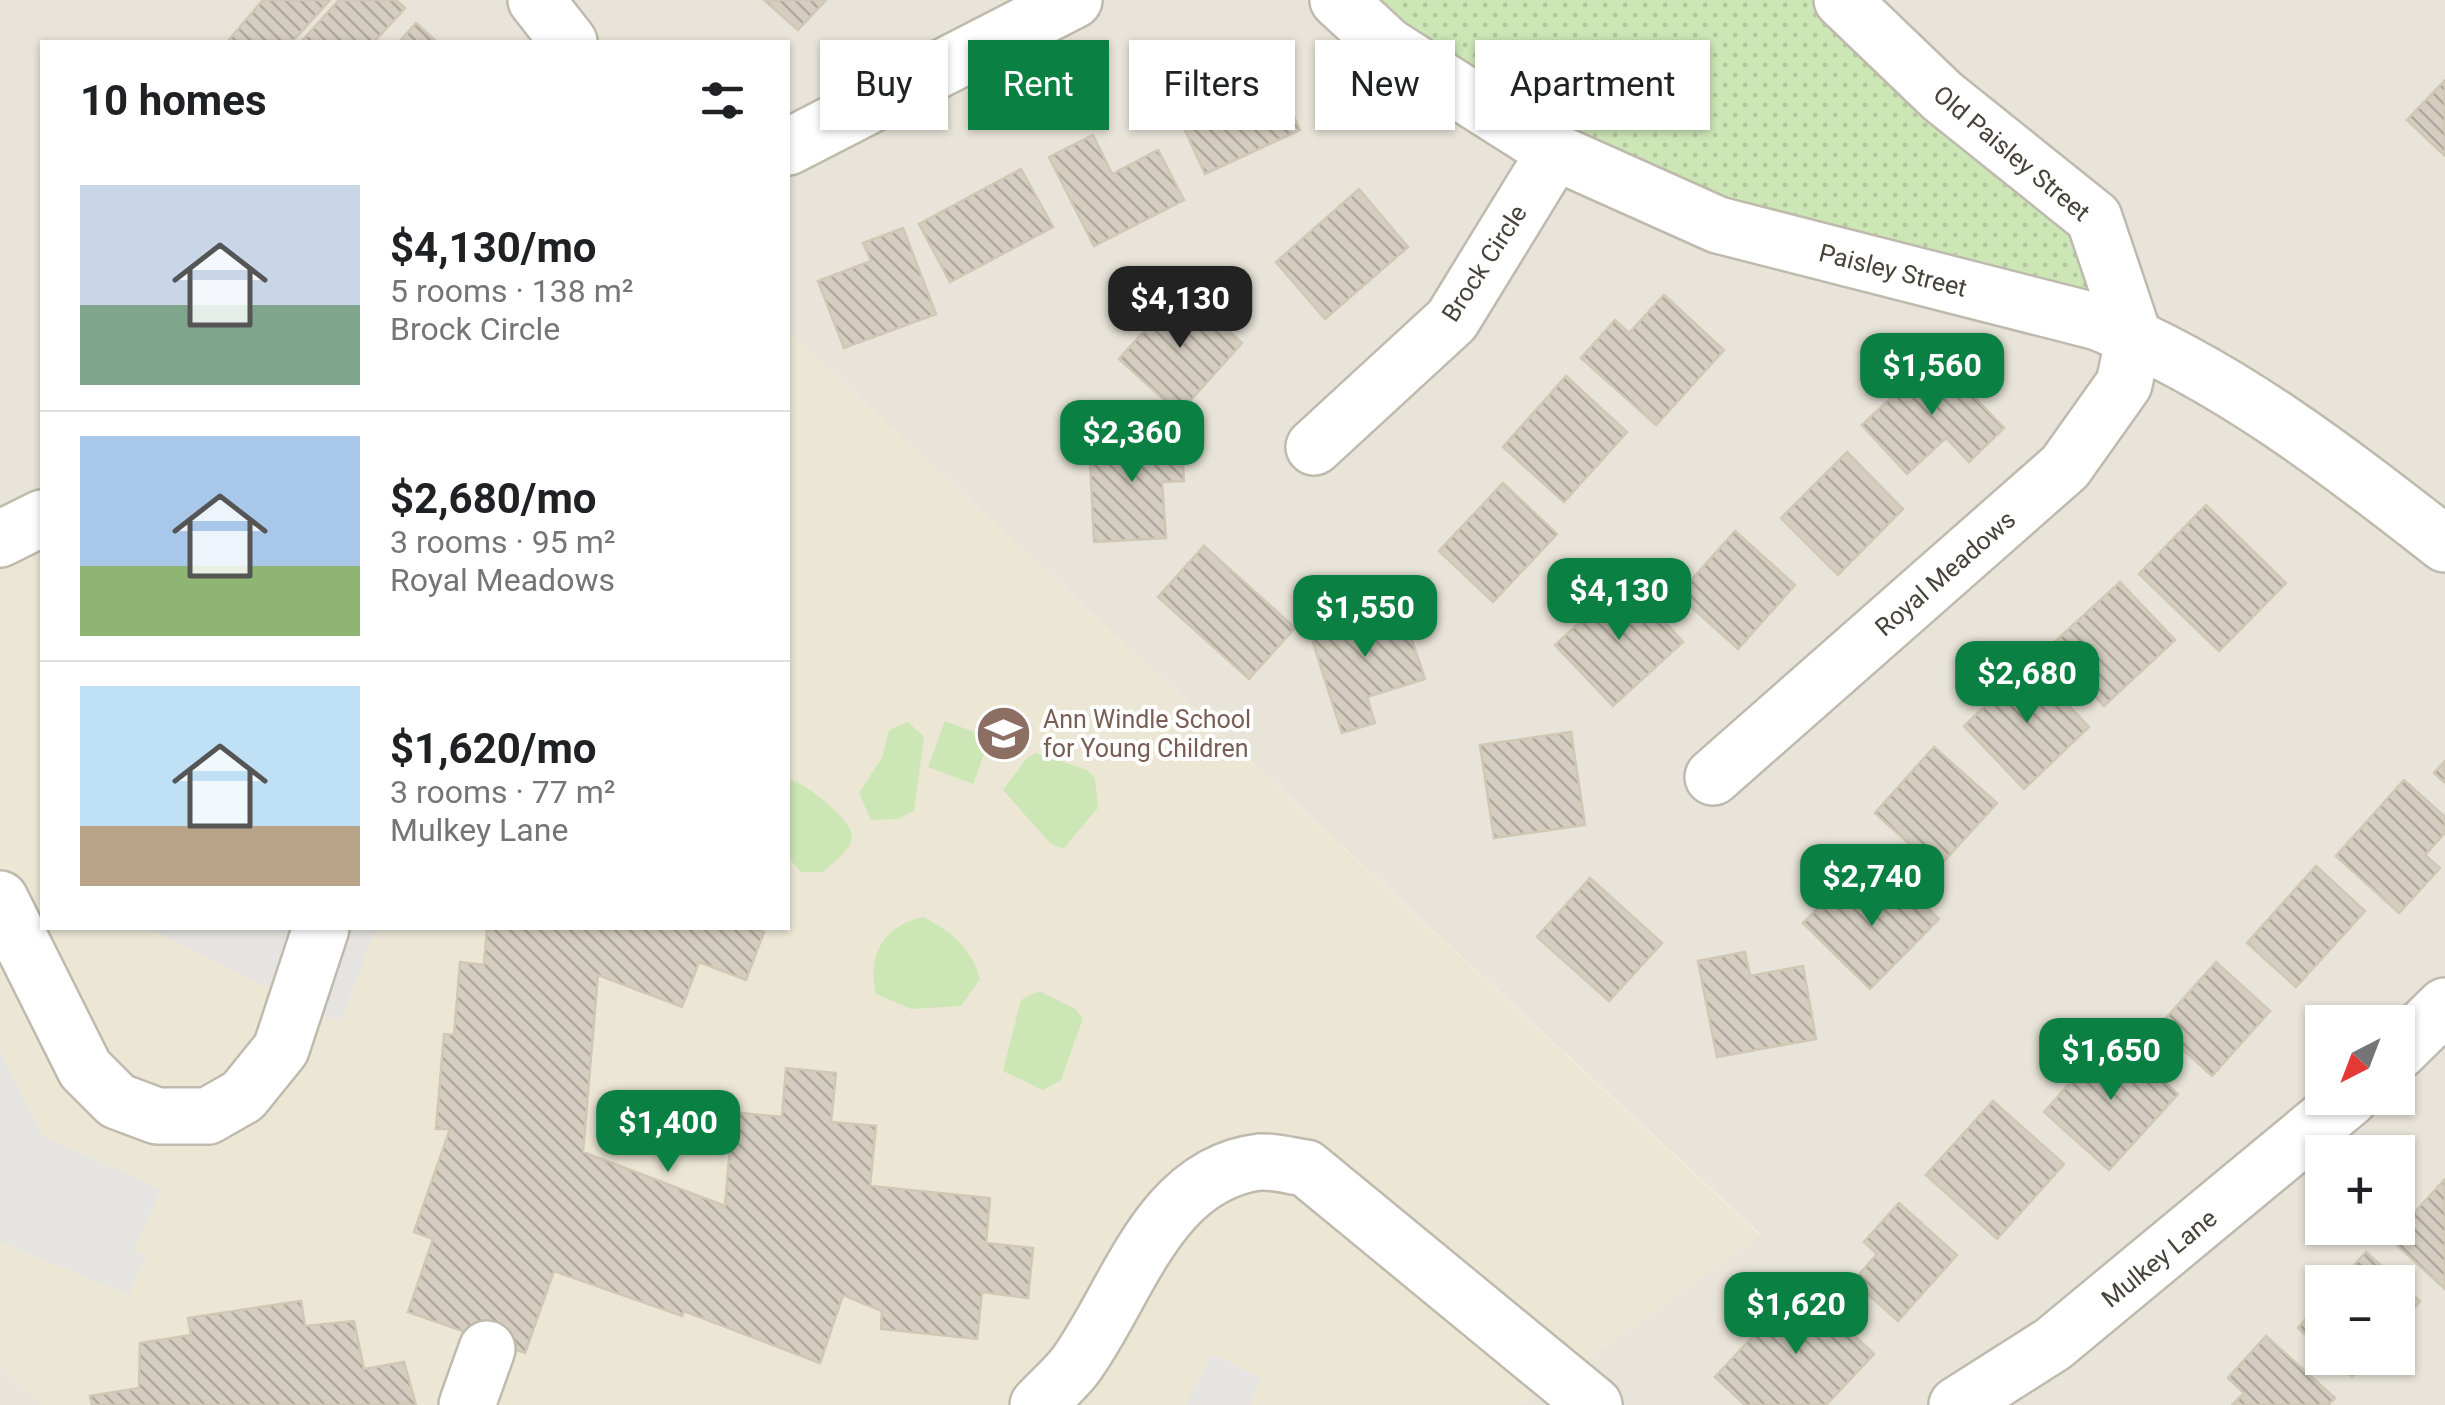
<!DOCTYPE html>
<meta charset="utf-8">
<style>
body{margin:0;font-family:Roboto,sans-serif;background:#f2f2f2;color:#202124;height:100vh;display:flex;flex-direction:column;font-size:38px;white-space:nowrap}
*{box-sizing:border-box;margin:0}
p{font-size:32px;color:#757577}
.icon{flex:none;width:55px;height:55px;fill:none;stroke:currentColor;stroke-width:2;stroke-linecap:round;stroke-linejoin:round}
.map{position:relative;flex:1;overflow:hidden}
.drawer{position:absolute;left:40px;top:40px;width:750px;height:890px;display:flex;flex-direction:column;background:#fff;border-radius:0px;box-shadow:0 2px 8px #0004}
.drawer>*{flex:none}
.hud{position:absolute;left:820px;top:40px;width:950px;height:90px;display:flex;gap:20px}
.needle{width:65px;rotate:222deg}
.controls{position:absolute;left:2305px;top:1005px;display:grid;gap:20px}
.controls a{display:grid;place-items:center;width:110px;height:110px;border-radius:0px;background:#fff;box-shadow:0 2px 8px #0004;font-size:50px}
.price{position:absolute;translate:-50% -85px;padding:0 22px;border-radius:20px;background:#0b8043;color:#fff;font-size:32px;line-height:65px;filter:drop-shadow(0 2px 5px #0008)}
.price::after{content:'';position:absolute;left:50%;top:60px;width:30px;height:22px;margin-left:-15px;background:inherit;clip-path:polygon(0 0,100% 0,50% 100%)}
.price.on{background:#222;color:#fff}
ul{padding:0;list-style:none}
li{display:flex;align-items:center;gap:30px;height:250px;padding:0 40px}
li+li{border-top:2px solid #e0e0e0}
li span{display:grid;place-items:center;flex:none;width:280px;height:200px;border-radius:0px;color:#555}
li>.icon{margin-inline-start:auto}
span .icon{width:120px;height:120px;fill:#fffc;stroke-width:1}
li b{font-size:42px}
h2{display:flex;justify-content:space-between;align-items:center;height:120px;padding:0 40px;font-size:42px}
.tag{padding:0 35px;border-radius:0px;background:#fff;box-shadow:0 2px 8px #0004;font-size:35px;line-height:90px}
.tag.on{background:#0b8043;color:#fff}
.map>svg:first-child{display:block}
.residential{fill:#e8e4d9;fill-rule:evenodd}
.education{fill:#ece7d5}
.grass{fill:url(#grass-dots)}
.park{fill:#cce6b6}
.parking{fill:#e6e4e1}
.building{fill:url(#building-back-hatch);stroke:#d0c7b4;stroke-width:2.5}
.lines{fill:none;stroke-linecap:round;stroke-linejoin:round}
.minor-casing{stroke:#bfbaad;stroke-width:60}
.minor{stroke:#fff;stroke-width:55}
.labels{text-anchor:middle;stroke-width:8;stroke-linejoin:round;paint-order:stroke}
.street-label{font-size:25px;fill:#484339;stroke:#fff}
.education-label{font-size:25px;fill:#785e54;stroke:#fff;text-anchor:start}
</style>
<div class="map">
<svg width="2445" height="1405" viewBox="0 0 2445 1405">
<defs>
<pattern id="grass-dots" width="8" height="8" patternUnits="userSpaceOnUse" patternTransform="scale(2.5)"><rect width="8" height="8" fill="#cce6b6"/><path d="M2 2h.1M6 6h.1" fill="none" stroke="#b1c69d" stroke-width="1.8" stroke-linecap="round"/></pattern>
<pattern id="building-back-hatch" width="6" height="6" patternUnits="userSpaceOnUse" patternTransform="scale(2.5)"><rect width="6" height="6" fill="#d5cec0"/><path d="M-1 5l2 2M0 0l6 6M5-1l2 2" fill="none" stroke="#afa99d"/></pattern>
</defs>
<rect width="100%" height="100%" fill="#f4f2ea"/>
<path class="residential" d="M0 0H2445V1405H1517L1556 1382 1760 1234 788 332V42H42V518L0 539ZM2322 1022H2398V1098H2322ZM2322 1152H2398V1228H2322ZM2322 1282H2398V1358H2322Z
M0 1365 43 1405H0Z"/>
<path class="education" d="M788 332 1760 1235 1556 1382 1517 1405H43L0 1365V539L42 518V928H788Z"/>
<path class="grass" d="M1338 0H1842L2094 218 2134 337 1718 225Z"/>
<path class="park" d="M945 721 990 738 973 784 928 767Z
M908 722 924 737 914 811 898 819 871 820 859 793 883 756 889 730Z
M1036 753 1087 770 1095 778 1098 808 1063 849 1051 844 1003 790 1027 758Z
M788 780C803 780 851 819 852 835 852 851 833 862 823 872H801L788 857Z
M923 917C951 931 972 948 980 979L961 1006 911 1009 876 994C867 955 883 926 923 917Z
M1039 991 1075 1009 1083 1018 1061 1080 1043 1090 1003 1071 1021 1000Z"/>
<path class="parking" d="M148 928H376L340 1023Z
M0 1050 44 1137 161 1189 134 1251 147 1256 129 1295 0 1242Z
M1212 1353 1261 1379 1250 1405H1185Z"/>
<path class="building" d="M263 0H330L292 42H227Z
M339 0H396L405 8 374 42H301Z
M764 0H826L798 30Z
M416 23 437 42H399Z
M1269 62 1300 130 1205 174 1174 106Z
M2445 80V156L2407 120Z
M1093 135 1112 174 1158 150 1184 200 1094 246 1049 157Z
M1021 169 1053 227 950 282 919 224Z
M1359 189 1408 247 1325 319 1276 262Z
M903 228 936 314 844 348 818 281 871 261 863 243Z
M1182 289 1242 343 1179 413 1119 359Z
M1664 295 1724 350 1656 425 1581 358 1615 320 1629 333Z
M1935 356 2004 428 1969 462 1946 438 1907 474 1862 425Z
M1566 376 1627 432 1564 502 1503 447Z
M1181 434 1184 481 1162 482 1166 538 1094 542 1089 438Z
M1847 452 1903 509 1838 575 1781 518Z
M1503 483 1557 534 1493 602 1439 551Z
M2206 505 2286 583 2219 651 2139 574Z
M1735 531 1795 585 1738 649 1678 595Z
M1204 546 1295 628 1249 679 1158 597Z
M1626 579 1683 642 1613 706 1555 645Z
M2120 582 2175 640 2104 706 2050 646Z
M1398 599 1425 679 1367 697 1375 723 1342 733 1308 627Z
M2029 664 2089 727 2024 789 1964 726Z
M1571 732 1585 825 1494 838 1480 745Z
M1934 747 1997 803 1937 869 1875 813Z
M2445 761V783L2434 773Z
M2404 780 2445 817V833L2425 855 2440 868 2399 913 2336 856Z
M2316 866 2365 911 2296 987 2247 943Z
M1894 875 1939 919 1870 989 1803 923 1837 889 1859 910Z
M1590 878 1662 943 1609 1001 1537 937Z
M487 928H750L764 932 746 980 699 962 682 1007 598 975 583 1152 725 1206 733 1112 782 1117 786 1068 836 1073 831 1122 876 1126 870 1186 990 1198 986 1243 1033 1248 1028 1298 982 1292 977 1339 881 1329 882 1311 843 1295 820 1363 684 1311 682 1316 554 1271 525 1353 408 1312 433 1239 414 1232 450 1129H436L444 1034 454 1035 460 962 484 965Z
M1745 952 1750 976 1803 966 1816 1039 1717 1057 1698 961Z
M2216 962 2270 1011 2212 1076 2158 1027Z
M2113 1035 2178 1094 2109 1170 2044 1112Z
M1993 1101 2064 1164 1997 1239 1926 1175Z
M2445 1179V1289L2390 1239Z
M1899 1203 1957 1255 1898 1321 1853 1281 1877 1254 1864 1242Z
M2366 1252 2420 1301 2398 1326V1282H2339Z
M1801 1285 1874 1354 1826 1405H1745L1715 1377Z
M2322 1300V1350L2298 1328Z
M301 1301 305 1326 354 1321 364 1369 404 1362 416 1405H92L90 1396 139 1388 140 1343 191 1335 188 1318Z
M2266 1336 2335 1398 2328 1405H2232L2244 1393 2228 1378Z
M2331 1358H2369L2352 1376Z"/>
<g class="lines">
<defs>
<path id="minor" d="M536 0 569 42
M1338 0 1388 46 1555 152 1718 225 2098 322C2228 375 2336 459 2445 544
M788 147 1074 0
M1314 447 1452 320 1555 152
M0 539 42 518
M1713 777 2065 467 2124 384 2134 337 2094 218 1942 96 1842 0
M0 899 85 1069 117 1101 157 1116H208L243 1096 281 1049 321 928
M2398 1052 2445 1006
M467 1405 487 1349
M1038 1405C1050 1392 1064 1380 1075 1366 1127 1296 1157 1174 1260 1162 1274 1161 1291 1166 1306 1168L1594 1405
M1957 1405 2053 1344 2350 1098"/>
</defs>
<use href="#minor" class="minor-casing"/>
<use href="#minor" class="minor"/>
</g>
<defs>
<symbol id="school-disc" viewBox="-11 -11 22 22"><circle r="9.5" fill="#8d6e63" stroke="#fff"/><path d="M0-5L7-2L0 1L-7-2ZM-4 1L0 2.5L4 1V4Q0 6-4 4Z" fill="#fff"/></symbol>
</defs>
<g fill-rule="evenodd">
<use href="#school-disc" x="972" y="702" width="63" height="63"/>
</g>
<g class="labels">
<g class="street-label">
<text transform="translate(2012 153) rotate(40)" y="9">Old Paisley Street</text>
<text transform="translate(1484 263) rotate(-57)" y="9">Brock Circle</text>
<text transform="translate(1893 270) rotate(14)" y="9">Paisley Street</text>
<text transform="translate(1945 573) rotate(-41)" y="9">Royal Meadows</text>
<text transform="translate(2159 1258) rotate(-39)" y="9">Mulkey Lane</text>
</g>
<g class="education-label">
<text x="1043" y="728">Ann Windle School<tspan x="1043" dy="29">for Young Children</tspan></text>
</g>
</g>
</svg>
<div class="controls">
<a><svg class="needle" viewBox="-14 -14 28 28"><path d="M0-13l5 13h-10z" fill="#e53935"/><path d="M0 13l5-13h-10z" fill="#757577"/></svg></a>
<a>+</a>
<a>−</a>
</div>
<b class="price on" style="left:1180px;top:351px">$4,130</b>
<b class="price" style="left:1932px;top:418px">$1,560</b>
<b class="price" style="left:1132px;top:485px">$2,360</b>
<b class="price" style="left:1619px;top:643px">$4,130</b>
<b class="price" style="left:1365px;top:660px">$1,550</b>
<b class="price" style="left:2027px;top:726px">$2,680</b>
<b class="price" style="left:1872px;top:929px">$2,740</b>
<b class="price" style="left:2111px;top:1103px">$1,650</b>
<b class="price" style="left:668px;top:1175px">$1,400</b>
<b class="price" style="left:1796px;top:1357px">$1,620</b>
<div class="hud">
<a class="tag">Buy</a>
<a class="tag on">Rent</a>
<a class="tag">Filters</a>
<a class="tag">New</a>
<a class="tag">Apartment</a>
</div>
<section class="drawer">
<h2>10 homes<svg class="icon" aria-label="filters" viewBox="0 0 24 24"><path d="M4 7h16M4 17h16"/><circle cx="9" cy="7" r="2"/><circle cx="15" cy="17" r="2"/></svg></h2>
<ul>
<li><span style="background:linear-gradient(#c9d6e8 60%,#7fa58c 0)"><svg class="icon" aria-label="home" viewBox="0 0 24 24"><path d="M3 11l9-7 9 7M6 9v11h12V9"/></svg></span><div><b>$4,130/mo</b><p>5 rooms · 138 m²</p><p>Brock Circle</p></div></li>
<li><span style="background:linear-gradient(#a9c7e8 65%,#8fb573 0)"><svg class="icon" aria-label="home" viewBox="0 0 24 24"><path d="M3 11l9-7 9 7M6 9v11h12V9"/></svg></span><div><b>$2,680/mo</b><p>3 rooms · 95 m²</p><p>Royal Meadows</p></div></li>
<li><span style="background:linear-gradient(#bfe0f5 70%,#b9a48a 0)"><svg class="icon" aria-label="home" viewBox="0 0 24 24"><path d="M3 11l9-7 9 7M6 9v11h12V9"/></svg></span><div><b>$1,620/mo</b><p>3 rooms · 77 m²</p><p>Mulkey Lane</p></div></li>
</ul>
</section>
</div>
